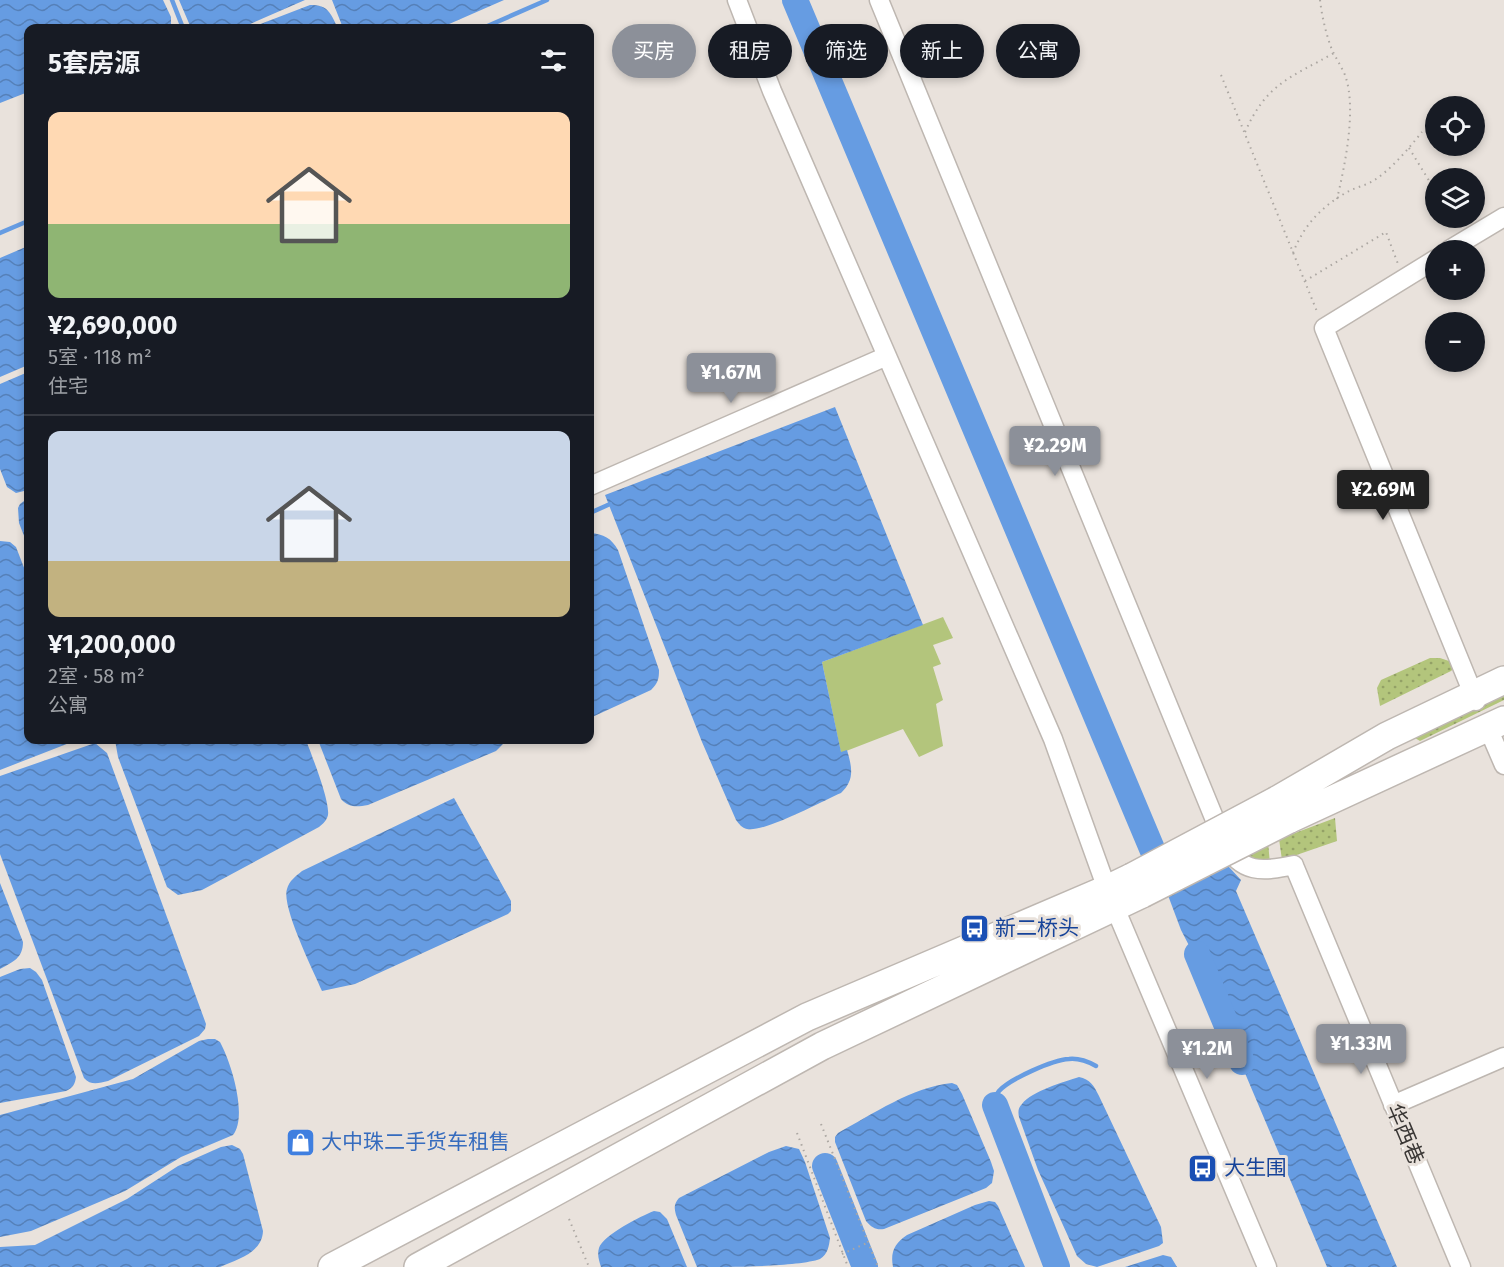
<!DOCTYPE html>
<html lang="zh">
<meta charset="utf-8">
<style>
body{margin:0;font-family:"Fira Sans","Noto Sans SC",sans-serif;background:#242831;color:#f1f3f6;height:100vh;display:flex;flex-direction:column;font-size:22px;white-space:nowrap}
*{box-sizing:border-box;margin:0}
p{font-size:20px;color:#9ea1a6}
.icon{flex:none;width:33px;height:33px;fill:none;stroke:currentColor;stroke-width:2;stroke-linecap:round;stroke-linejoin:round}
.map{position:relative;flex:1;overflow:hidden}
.panel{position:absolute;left:24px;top:24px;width:570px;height:720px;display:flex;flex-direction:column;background:#171b24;border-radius:12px;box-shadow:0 3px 9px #0003}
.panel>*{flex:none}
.top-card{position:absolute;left:612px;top:24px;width:570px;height:54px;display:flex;gap:12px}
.controls{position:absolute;left:1425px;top:96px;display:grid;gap:12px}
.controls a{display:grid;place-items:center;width:60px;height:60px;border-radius:50%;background:#171b24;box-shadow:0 3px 9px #0003;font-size:30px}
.price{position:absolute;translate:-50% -51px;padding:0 14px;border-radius:6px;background:#8c9099;color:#fff;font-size:20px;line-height:39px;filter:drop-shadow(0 2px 3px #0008)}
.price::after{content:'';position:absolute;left:50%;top:36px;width:18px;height:14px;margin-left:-9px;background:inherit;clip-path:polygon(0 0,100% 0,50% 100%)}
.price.selected{background:#222;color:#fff}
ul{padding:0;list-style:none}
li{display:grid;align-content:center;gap:12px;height:318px;padding:0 24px}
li+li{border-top:2px solid #363941}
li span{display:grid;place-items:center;height:186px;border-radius:12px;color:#555}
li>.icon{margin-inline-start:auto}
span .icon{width:108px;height:108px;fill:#fffc;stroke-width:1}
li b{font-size:26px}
h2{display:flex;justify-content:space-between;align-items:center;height:72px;padding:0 24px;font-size:26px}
.tag{padding:0 21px;border-radius:27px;background:#171b24;box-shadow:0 3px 9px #0003;font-size:21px;line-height:54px}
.tag.selected{background:#8c9099;color:#fff}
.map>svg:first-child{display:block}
.grass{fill:url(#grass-dots)}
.green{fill:#b3c57c}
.water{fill:url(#water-waves)}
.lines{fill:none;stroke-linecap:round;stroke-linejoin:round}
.stream{stroke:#669ce2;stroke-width:4.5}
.river{stroke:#669ce2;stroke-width:26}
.minor-casing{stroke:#beb7b1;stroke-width:21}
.highway-casing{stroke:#beb7b1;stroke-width:30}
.path{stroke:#aca7a2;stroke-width:2;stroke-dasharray:1.5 4.5;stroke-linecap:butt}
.minor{stroke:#fff;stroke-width:18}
.highway{stroke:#fff;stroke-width:27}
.highway-bridge-casing{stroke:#beb7b1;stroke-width:30;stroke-linecap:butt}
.highway-bridge{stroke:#fff;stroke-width:27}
.labels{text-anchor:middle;stroke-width:6;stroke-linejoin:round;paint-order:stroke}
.transit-label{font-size:21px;fill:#164399;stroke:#e9e2dc;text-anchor:start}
.street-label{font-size:21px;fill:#393634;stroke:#e9e2dc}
.shop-label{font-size:21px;fill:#366cbe;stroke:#e9e2dc;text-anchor:start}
</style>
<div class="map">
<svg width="1504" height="1267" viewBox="0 0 1504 1267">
<defs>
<pattern id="grass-dots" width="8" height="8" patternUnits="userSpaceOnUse" patternTransform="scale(1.5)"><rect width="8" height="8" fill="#b3c57c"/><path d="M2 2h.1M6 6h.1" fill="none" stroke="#93a166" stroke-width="1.8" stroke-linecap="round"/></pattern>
<pattern id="water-waves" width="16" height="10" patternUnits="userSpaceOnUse" patternTransform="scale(1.5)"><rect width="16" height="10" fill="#669ce2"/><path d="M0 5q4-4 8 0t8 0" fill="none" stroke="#5580b8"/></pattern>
</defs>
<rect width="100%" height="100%" fill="#e9e2dc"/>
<path class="grass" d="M1430 658H1440L1458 664 1451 671 1380 706 1377 688 1381 680Z
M1504 688V700L1420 741 1415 738 1414 735Z
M1335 818 1337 841 1282 860 1279 839Z
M1268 842 1270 864 1239 858Z"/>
<path class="green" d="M943 617 953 638 933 645 941 664 933 667 943 700 936 704 943 746 919 757 903 729 841 753 822 662Z"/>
<path class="water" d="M0 0H163L171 17V28H28V92L0 103Z
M179 0H305L241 28H191Z
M332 0H504L440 28H343Z
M310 5C329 5 330 13 338 28H250Z
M28 246V365L0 377V258Z
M28 372V490L16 493 7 487 0 469V384Z
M835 407 923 625 822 662 841 752 847 750C852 767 855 780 841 793 822 801 764 833 747 829 742 828 739 824 736 820L702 742 605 495Z
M28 498V546L19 523 18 508 20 504Z
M590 533C604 534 611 538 618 550L659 670C659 679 658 683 651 690L590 718Z
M0 541 10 542 16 547 28 578V740H77L0 770Z
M115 740H306C312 756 330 801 328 815 327 820 323 824 319 827L202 890 178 895 167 887 118 757Z
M318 740H503V744L496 751 368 805C357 807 349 808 341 799Z
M95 743 107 753 206 1024 205 1029 199 1036 108 1081C99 1083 91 1086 84 1078L0 854V776Z
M454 798 511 901V911L508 914 355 984 322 991C314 972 281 906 287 889 289 881 296 876 302 871Z
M1217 854 1241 880 1236 891 1397 1267H1327L1228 1033 1229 1023 1181 930 1163 882Z
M0 883 23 942C23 958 13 962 0 969Z
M30 968 36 972 42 980 76 1077C75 1084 73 1088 66 1091L0 1103V977L20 969Z
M208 1039H215L220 1042C231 1062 248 1116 233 1135L181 1157 125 1191 31 1231 0 1237V1115L133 1079 199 1041Z
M1079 1077C1090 1079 1094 1086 1099 1096L1161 1227 1163 1243 1159 1246 1097 1267 1086 1264 1077 1256 1038 1170 1019 1117C1018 1112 1018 1108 1022 1104 1032 1091 1064 1082 1079 1077Z
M952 1083 957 1085 962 1094 991 1162 994 1171 992 1183 986 1188 884 1229C876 1230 872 1228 866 1221L835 1142V1137L838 1133C873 1114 912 1087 952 1083Z
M232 1145 240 1149 243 1154 263 1231C262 1253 238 1259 220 1267H0V1247L35 1245 127 1199 178 1166 221 1147Z
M786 1146 799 1149 805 1162 830 1238C829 1246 828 1254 820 1259 798 1267 726 1267 697 1267L676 1215C674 1207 674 1204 679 1198L769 1152Z
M989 1201 995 1202 998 1206 1025 1267H893C890 1252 895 1243 907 1235L975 1205Z
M654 1211 660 1212 667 1219 687 1267H601C599 1261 597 1254 599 1248 603 1235 641 1216 654 1211Z
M1163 1255 1171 1257 1177 1267H1125Z"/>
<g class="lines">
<path class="stream" d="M172 0 183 28
M483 28 547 0
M0 233 28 221
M590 513 610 504
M995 1105C995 1100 995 1096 999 1091 1010 1079 1052 1060 1069 1059 1079 1058 1087 1061 1096 1066"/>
<path class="river" d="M795 0 1166 882
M1197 954 1242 1062
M995 1105 1057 1267
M825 1166 865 1267"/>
<defs>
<path id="minor" d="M737 0 772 91 1053 739 1107 889 1267 1267
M879 0 1224 842C1241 874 1262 872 1294 865
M1449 250 1504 217
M1436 259 1324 328 1476 701
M590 486 887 356
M1488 728 1504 765
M1295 868 1461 1267
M1393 1105 1504 1057"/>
<path id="highway" d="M1277 800 1387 736 1504 680
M1288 820 1504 720
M332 1267 807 1017 1107 889 1132 877
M418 1267 822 1046 1142 894"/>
</defs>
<use href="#minor" class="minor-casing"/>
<use href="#highway" class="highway-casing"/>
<path class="path" d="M1320 0C1322 17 1326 34 1332 50 1336 58 1341 66 1345 75 1357 108 1345 165 1337 199
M1221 75 1318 314
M1245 132C1267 83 1290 78 1334 53
M1409 148 1436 192
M1451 218 1457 228
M1293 253C1304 224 1324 204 1351 190 1358 187 1366 185 1373 181 1392 169 1408 149 1422 132
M1305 281 1386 232 1398 264
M821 1124 878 1267
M797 1133 848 1267
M569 1219 589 1267
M842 1254 867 1243"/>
<use href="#minor" class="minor"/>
<use href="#highway" class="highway"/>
<defs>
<path id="highway-bridge" d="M1132 877 1277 800
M1142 894 1288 820"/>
</defs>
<use href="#highway-bridge" class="highway-bridge-casing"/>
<use href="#highway-bridge" class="highway-bridge"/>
</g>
<defs>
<symbol id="bus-square" viewBox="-11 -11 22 22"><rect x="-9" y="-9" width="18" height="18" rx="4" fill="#1a4fb4" stroke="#e9e2dc"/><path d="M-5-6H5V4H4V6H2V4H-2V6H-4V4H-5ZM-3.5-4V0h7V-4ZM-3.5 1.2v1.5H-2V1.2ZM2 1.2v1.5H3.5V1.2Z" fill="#fff"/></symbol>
<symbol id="shop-square" viewBox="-11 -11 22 22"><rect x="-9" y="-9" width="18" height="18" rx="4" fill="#3f7fe0" stroke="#e9e2dc"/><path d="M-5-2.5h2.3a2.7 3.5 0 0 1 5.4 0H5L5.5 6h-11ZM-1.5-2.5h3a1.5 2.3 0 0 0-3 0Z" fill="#fff"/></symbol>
</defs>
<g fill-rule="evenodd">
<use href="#bus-square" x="958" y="912" width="33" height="33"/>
<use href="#shop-square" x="284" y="1126" width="33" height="33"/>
<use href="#bus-square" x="1186" y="1152" width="33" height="33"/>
</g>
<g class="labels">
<g class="transit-label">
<text x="995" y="935">新二桥头</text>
<text x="1224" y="1175">大生围</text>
</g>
<g class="street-label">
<text transform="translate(1405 1134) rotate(67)" y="7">华西巷</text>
</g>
<g class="shop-label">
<text x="321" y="1149">大中珠二手货车租售</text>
</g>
</g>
</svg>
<div class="controls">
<a><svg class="icon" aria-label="locate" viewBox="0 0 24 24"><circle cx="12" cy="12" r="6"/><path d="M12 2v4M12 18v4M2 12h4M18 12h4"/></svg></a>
<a><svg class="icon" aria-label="layers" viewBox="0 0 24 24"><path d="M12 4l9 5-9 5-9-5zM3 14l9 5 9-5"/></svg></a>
<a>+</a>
<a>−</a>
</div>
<b class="price" style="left:731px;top:404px">¥1.67M</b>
<b class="price" style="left:1055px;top:477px">¥2.29M</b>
<b class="price selected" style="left:1383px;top:521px">¥2.69M</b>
<b class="price" style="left:1361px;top:1075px">¥1.33M</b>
<b class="price" style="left:1207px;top:1080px">¥1.2M</b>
<div class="top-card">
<a class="tag selected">买房</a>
<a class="tag">租房</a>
<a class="tag">筛选</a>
<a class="tag">新上</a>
<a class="tag">公寓</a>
</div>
<section class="panel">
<h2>5套房源<svg class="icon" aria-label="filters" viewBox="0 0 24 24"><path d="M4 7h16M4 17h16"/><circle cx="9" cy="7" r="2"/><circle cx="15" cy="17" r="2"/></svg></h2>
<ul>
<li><span style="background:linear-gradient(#ffd9b3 60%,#8fb573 0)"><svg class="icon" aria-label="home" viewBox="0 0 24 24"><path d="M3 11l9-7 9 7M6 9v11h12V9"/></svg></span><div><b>¥2,690,000</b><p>5室 · 118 m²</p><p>住宅</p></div></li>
<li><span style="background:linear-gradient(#c9d6e8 70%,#c2b280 0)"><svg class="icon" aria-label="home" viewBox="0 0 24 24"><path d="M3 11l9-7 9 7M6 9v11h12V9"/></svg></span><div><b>¥1,200,000</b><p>2室 · 58 m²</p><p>公寓</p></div></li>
</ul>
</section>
</div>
